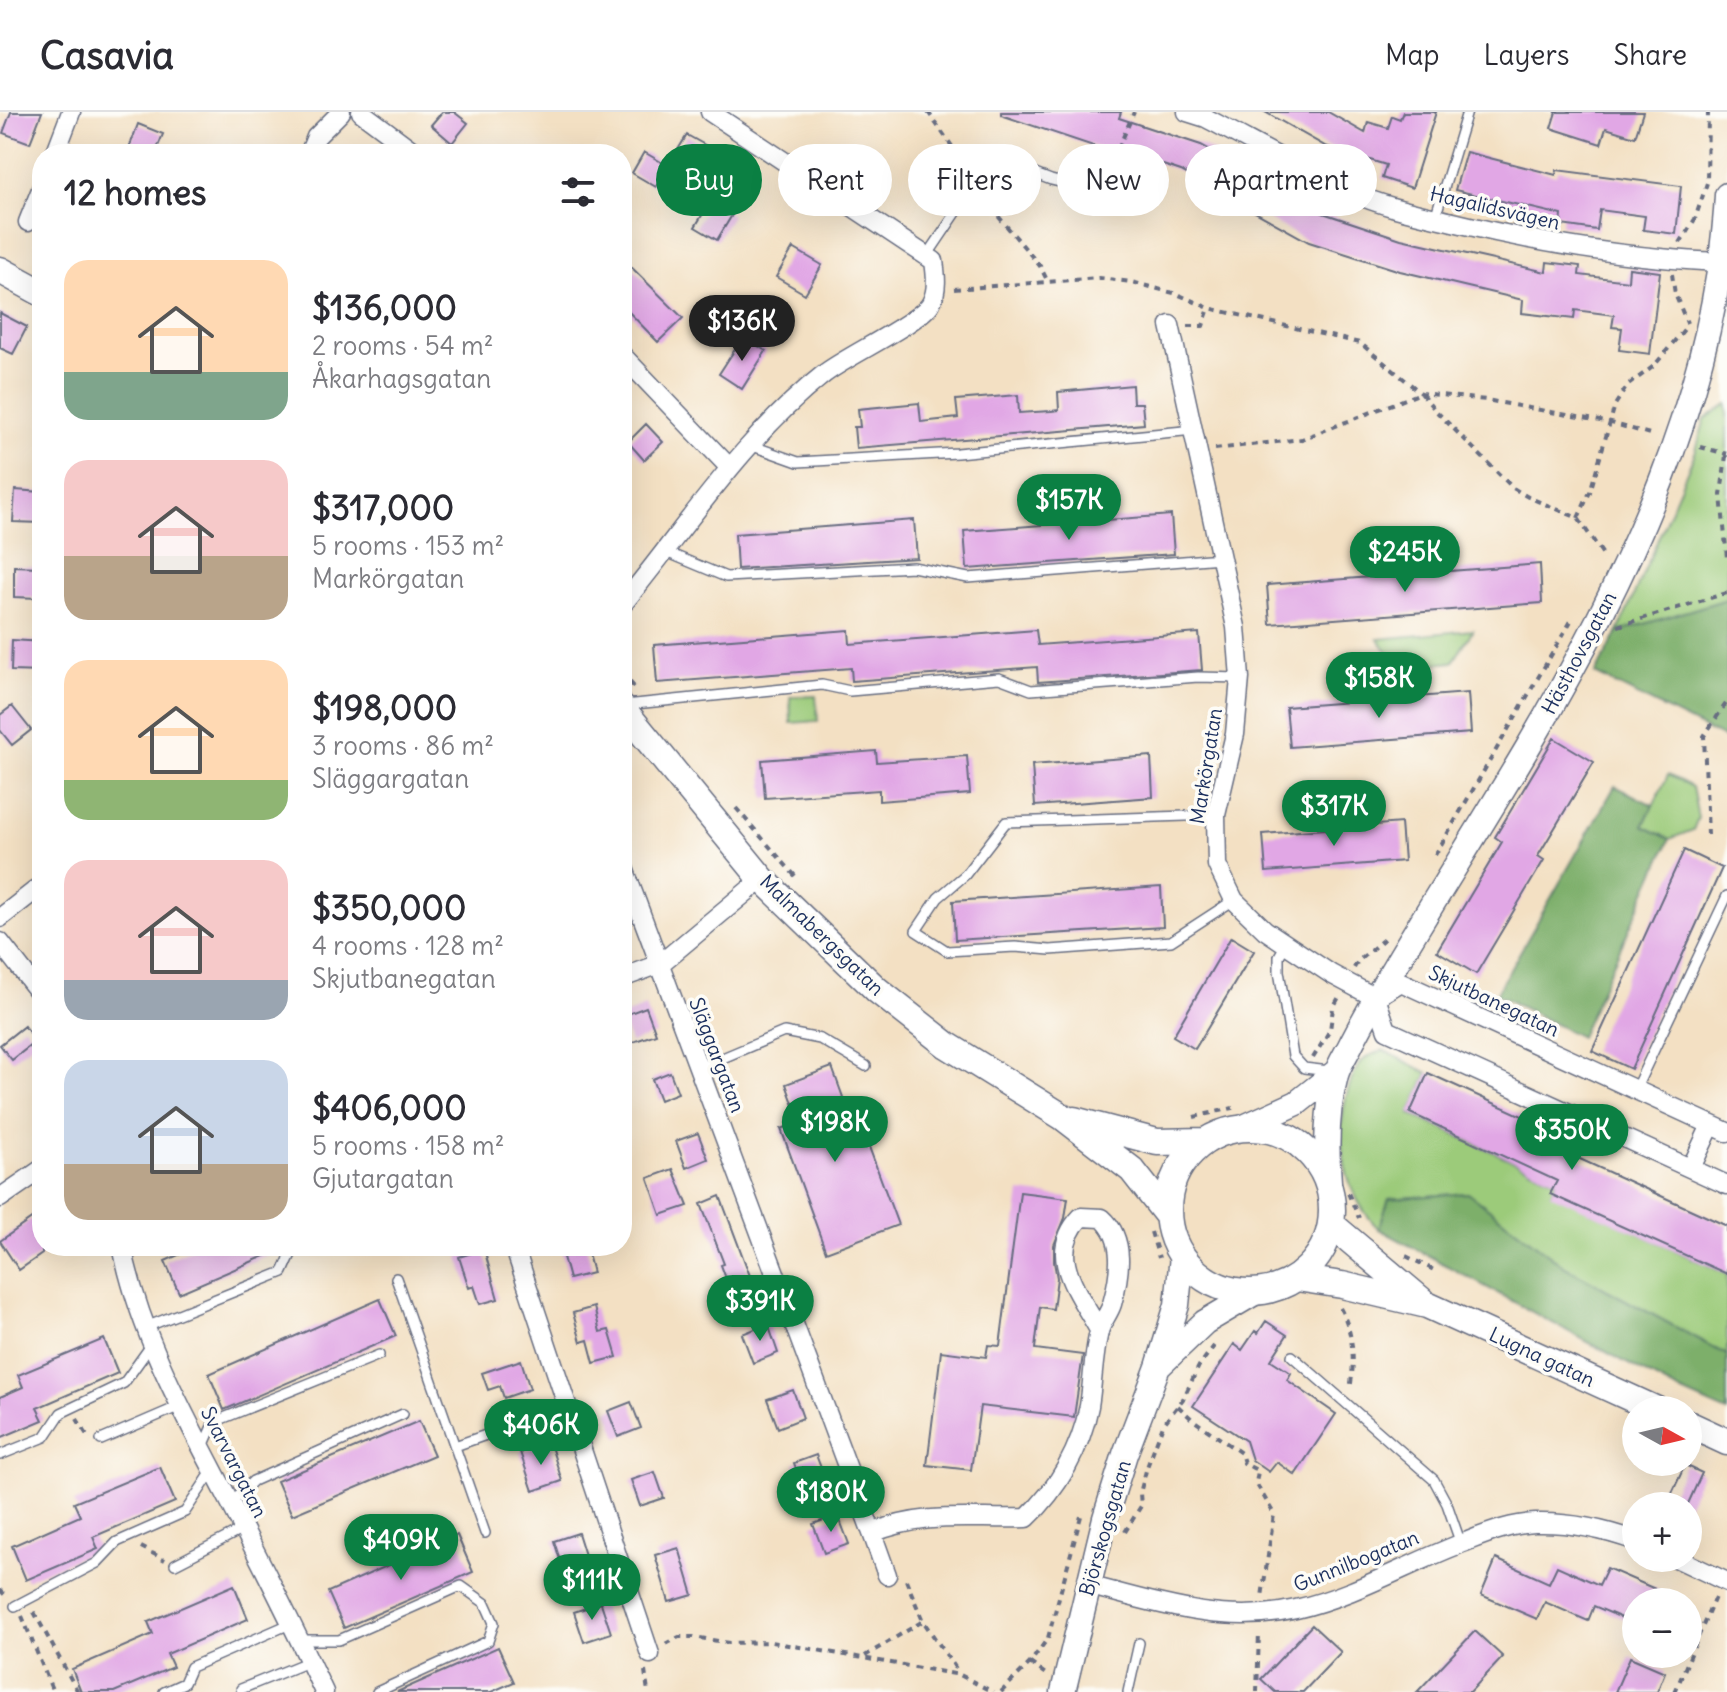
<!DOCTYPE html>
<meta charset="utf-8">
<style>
body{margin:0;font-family:Delius,sans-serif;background:#f2f2f3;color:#2b2b33;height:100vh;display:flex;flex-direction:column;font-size:30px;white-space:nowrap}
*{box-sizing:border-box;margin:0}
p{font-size:26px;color:#7c7c81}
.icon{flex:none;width:44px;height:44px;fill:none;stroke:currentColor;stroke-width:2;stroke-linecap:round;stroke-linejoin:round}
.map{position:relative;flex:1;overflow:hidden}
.sheet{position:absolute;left:32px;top:32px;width:600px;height:1112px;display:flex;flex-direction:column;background:#fff;border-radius:32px;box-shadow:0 8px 32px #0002}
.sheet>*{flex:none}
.guide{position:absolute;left:656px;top:32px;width:760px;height:72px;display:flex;gap:16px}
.needle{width:52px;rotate:98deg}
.buttons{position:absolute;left:1622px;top:1284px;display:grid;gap:16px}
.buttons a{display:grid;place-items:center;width:80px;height:80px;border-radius:50%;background:#fff;box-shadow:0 8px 32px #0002;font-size:40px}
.price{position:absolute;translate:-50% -68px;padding:0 18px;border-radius:28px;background:#0b8043;color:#fff;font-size:26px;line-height:52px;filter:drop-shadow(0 2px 4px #0008)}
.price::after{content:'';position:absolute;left:50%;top:48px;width:24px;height:18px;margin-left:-12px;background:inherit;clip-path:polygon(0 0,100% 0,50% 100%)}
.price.on{background:#222;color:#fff}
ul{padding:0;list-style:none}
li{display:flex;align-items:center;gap:24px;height:200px;padding:0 32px}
li span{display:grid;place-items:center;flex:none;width:224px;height:160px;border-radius:24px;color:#555}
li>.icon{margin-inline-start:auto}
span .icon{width:96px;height:96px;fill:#fffc;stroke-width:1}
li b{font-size:34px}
h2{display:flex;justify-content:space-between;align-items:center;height:96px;padding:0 32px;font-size:34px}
.chip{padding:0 28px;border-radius:36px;background:#fff;box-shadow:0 8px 32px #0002;font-size:28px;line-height:72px}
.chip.on{background:#0b8043;color:#fff}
header{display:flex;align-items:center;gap:48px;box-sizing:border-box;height:112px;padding:0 40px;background:#fff;border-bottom:2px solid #e1e1e2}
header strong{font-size:38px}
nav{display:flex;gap:44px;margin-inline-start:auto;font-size:28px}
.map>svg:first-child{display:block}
.green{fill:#9ccb7a;stroke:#5c7d6c;stroke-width:2}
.forest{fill:#7daf6a;stroke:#4c6f64;stroke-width:2}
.building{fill:#e1a7e5}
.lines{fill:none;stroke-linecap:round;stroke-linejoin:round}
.service-casing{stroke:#676d81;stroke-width:12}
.minor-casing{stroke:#676d81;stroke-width:21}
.tertiary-casing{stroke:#676d81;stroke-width:27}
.secondary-casing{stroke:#676d81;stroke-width:29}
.path{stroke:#676d81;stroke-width:4;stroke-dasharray:6 6;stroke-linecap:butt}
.service{stroke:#fff;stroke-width:9}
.minor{stroke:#fff;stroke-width:18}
.tertiary{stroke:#fff;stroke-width:24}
.secondary{stroke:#fff;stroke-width:26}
.labels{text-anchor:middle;stroke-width:7;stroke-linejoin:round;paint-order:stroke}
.street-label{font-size:20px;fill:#1b2f5e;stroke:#fdfcf7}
</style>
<header>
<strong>Casavia</strong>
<nav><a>Map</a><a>Layers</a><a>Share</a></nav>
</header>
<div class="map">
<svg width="1727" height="1580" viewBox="0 0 1727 1580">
<rect width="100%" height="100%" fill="#fdfcf7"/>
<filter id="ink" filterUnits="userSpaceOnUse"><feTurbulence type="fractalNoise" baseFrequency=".0125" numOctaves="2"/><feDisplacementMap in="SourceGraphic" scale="16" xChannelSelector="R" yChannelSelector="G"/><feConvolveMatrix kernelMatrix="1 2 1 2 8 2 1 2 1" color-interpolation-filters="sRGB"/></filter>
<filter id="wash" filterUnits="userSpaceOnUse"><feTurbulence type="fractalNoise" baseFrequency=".006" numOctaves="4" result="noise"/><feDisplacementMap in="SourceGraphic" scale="32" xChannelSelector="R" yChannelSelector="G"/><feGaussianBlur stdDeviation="1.8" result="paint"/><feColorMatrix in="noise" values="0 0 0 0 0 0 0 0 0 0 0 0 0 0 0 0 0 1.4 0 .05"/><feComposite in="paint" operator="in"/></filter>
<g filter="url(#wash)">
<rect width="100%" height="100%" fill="#f3e0c3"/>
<path class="green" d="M1727 292V487L1618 520 1695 341 1705 307Z
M1473 518 1453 550 1400 555 1378 527Z
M816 584 818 609 791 611 790 585Z
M1668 663 1692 675 1698 706 1693 718 1670 727 1643 714Z
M1383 938 1428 961 1410 1002 1557 1069 1551 1081 1727 1162V1243L1565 1155 1468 1081 1389 1087 1379 1117C1343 1081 1334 1026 1348 978 1352 967 1356 953 1366 946 1371 943 1378 940 1383 938Z"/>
<path class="forest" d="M1727 487V628L1595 562 1618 520Z
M1615 674 1653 693 1643 714 1670 727 1580 925 1496 882Z
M1468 1081 1565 1155 1727 1243V1300L1671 1275 1379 1117 1389 1087Z"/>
<g id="blocks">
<path class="building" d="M11 0H42L30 31 3 21Z
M442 0H454L468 11 452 31 431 13Z
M1001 0H1121L1119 6 1201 33 1323 101 1401 127 1546 160 1547 150 1580 154 1579 163 1628 169 1629 156 1660 160 1650 242 1619 238 1622 216 1612 215 1614 203 1575 198 1574 207 1522 201 1523 188 1400 159 1309 130 1181 59 1109 35 1108 39 1001 3Z
M1265 0H1328L1365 21 1368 10 1388 16 1392 4 1400 7 1403 0H1436L1412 76 1382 66 1386 53 1325 34Z
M1556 0H1643L1635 25 1606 16 1601 32 1551 16Z
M138 12 163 22 155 42H127Z
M687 23 705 33 692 54 674 44Z
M644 40 668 54 656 75 632 61Z
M1466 40 1556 63 1557 58 1681 74 1676 122 1643 118 1645 104 1600 98 1597 118 1561 113 1562 103 1455 78Z
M710 90 732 103 717 128 695 115Z
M793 136 822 153 805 182 776 165Z
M622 146 683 206 658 230 622 193Z
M0 201 27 215 13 242 0 236Z
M743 225 766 239 742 277 719 262Z
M1132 273 1133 291H1142L1144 312 856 336 854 315H860L858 297 919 291 921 310 958 306 956 288 1018 283 1019 301 1051 299 1059 298 1058 280Z
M646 312 663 330 644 348 628 330Z
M15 378 42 380V411L13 410Z
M1171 403 1174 442 967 457 964 419Z
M914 408 917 446 737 457 735 422Z
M1540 452 1542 491 1270 512 1267 473Z
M14 454 38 455V486L14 485Z
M849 518 850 532 1036 518 1038 533 1199 521 1202 558 1038 570 1037 555 852 569 851 556 657 571 654 533Z
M12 528 42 530V560L11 559Z
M1468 581 1471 621 1290 635 1286 595Z
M12 594 31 618 12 633 0 618V603Z
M1554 626 1594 650 1538 744 1544 748 1476 862 1437 839 1502 730 1495 725Z
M876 639 877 650 967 644 970 682 879 689V678L765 686 762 648Z
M1151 644 1153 685 1035 694 1032 653Z
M1401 711 1404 749 1266 760 1263 722Z
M1684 738 1722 756 1631 957 1592 939Z
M1161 775 1163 815 955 828 953 789Z
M1231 825 1254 839 1195 937 1173 924Z
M646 895 656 922 630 931 622 904Z
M24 914 36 929 12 948 0 933Z
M832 955 852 1010 859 1008 898 1113 826 1140 781 1017 800 1010 786 972Z
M670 960 678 981 660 988 652 967Z
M1428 961 1577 1029 1571 1043 1727 1114V1162L1550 1082 1557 1069 1410 1001Z
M698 1021 708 1047 686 1056 676 1029Z
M673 1057 688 1094 661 1103 648 1066Z
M1020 1080 1068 1086 1065 1106 1054 1133V1150L1057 1166 1053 1197 1040 1195 1035 1237 1083 1243 1074 1305 980 1294 971 1358 927 1353 941 1239 986 1245 988 1233 1000 1234Z
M720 1084 753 1172 731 1180 721 1153 724 1152 701 1092Z
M33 1106 42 1120V1142L19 1158 0 1129Z
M198 1134H288L179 1181 165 1149Z
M560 1134H586L593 1161 569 1167Z
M484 1137 498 1187 480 1192 474 1174 469 1176 459 1145Z
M380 1187 396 1224 224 1298 209 1262Z
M594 1195 600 1220 609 1218 617 1245 594 1251 588 1228 581 1230 573 1201Z
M1266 1209 1287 1223 1271 1248 1291 1261 1287 1268 1336 1302 1295 1363 1277 1350 1269 1360 1252 1348 1246 1329 1193 1294 1234 1232 1242 1238 1255 1219 1258 1221Z
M768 1212 778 1241 753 1251 742 1222Z
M104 1227 118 1261 37 1296 43 1308 0 1326V1285L23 1275 18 1263Z
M521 1248 530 1277 504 1286 500 1274 488 1278 482 1261Z
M793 1278 803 1306 778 1316 767 1287Z
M631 1290 641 1316 618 1325 608 1299Z
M419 1309 434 1343 292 1403 277 1369Z
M550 1331 562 1369 533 1379 520 1340Z
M816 1343 826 1369 804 1378 794 1351Z
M1685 1353 1702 1361 1687 1394H1666Z
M160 1355 175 1390 93 1425 98 1437 26 1468 12 1434 80 1404 74 1391Z
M655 1360 664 1386 640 1394 631 1368Z
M838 1403 849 1432 824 1441 813 1412Z
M578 1421 589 1456 565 1464 554 1429Z
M457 1423 473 1460 344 1516 328 1480Z
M679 1436 693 1483 669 1490 655 1443Z
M1496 1447 1549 1471 1557 1454 1599 1473 1607 1456 1685 1490H1636V1512L1594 1494 1588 1509 1545 1490 1537 1507 1481 1483Z
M234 1473 248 1507 167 1542 173 1555 114 1580H81L72 1557 153 1522 148 1510Z
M601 1491 611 1521 584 1530 574 1500Z
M1312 1513 1341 1540 1303 1580H1275L1261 1567Z
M1475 1519 1503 1545 1470 1580H1417Z
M498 1535 514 1570 491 1580H397Z
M1630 1545 1665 1560 1657 1580H1615Z"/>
</g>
</g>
<g filter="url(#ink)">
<use href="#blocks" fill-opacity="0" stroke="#676d81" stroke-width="2"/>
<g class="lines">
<defs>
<path id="service" d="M1435 106 1467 0
M927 144 981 64 995 52 1014 54 1051 68 1100 80
M750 333 798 350 957 341 1194 318
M666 440 726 465 913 455 968 466 1221 446
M625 593 822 573 850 579 999 566 1031 578 1198 565 1240 566
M1216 703 1006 710 965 763 938 786 916 819 947 839 1015 835 1050 838 1171 829 1234 788
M1286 832 1279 844V859L1293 944 1304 956 1329 959
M699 956 784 920 820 927 866 954
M1635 978 1727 784
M396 1166 485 1421
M146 1215 283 1160 292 1140 308 1134
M1292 1244 1434 1368 1447 1392 1461 1432
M101 1328 180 1294
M455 1334 568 1294
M202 1337 214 1310 379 1243
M0 1343 45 1325 61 1301 124 1271 152 1232
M230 1391 253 1369 403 1302
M175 1452 243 1417
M15 1494 97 1451 117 1430 185 1400 213 1358
M300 1528H339L461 1474 485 1491 494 1511 488 1529 377 1580
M241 1577 310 1549
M164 1580 184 1571 191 1555 292 1511
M1128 1580 1139 1531"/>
<path id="minor" d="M361 0 417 42
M1187 0 1206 6C1254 31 1303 60 1353 81 1384 95 1420 102 1453 110 1541 132 1629 146 1719 150
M55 42 71 0
M309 42 316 25 341 0
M28 110 42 75
M1170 213 1236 515 1240 566 1235 622 1216 703 1217 753 1234 788 1265 818 1331 862 1376 886
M622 243 729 355
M622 493C687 414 743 326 824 262 845 245 922 209 931 191 938 178 936 163 934 149L710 0
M622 751 872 1421C925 1399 972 1408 1027 1406 1058 1377 1081 1336 1089 1294 1093 1270 1093 1244 1099 1220 1101 1210 1109 1202 1112 1192 1120 1163 1126 1127 1102 1106L1081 1105C1045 1143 1078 1180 1099 1218
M0 806 42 773
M0 830 42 884
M622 866 660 852 762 767
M1378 884 1401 870 1727 1020
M1376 886 1387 918 1727 1073
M1691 1056 1711 1013
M0 1086 42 1057
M122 1134C139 1219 180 1295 220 1371 256 1440 291 1509 324 1580
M514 1134 650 1542
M872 1421 887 1463
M1676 1446 1727 1470
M1088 1473C1156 1491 1225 1514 1296 1497 1353 1484 1406 1453 1460 1432 1484 1423 1509 1412 1535 1411 1570 1410 1603 1417 1636 1429"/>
<path id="tertiary" d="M1244 1015 1297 991 1336 960
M1329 1070C1326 1034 1326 999 1336 963 1339 952 1347 941 1352 930 1364 907 1377 884 1390 862 1435 786 1483 711 1528 635 1626 469 1717 279 1727 83
M1160 1253 1205 1210 1256 1180
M1063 1580 1105 1406 1125 1342 1158 1255 1177 1193 1182 1144"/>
<path id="secondary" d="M0 158 42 181
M622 596 762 767 877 878 947 933 1063 1005 1132 1058 1168 1104
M1074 1008 1157 1030 1204 1029
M1168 1098a82 82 0 1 1 164 0a82 82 0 1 1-164 0Z
M1332 1113 1421 1188
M1297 1166 1342 1173 1427 1193 1657 1298
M1688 1312 1727 1330"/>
</defs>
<use href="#service" class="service-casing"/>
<use href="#minor" class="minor-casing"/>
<use href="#tertiary" class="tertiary-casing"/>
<use href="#secondary" class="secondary-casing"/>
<path class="path" d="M928 0 970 60
M1104 70 1134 0
M983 86 1040 154 1048 170
M1680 131 1695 107 1707 71 1708 0
M1672 162 1675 182 1687 211
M954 177 1099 166 1132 170 1177 182 1209 196 1360 231 1421 281 1486 288 1611 311 1650 322
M1188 214H1203L1209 196
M1700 335 1727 342
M1215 337 1302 327 1421 281 1436 299 1513 376 1528 385 1578 406 1604 444
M1726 343 1721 383 1727 446
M1578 406 1590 380 1615 293 1627 274 1654 254 1686 215
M1618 514 1727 481
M622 561 635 576
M736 696 796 765
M1708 723 1704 624 1727 590
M1435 743 1571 509
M1354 856 1358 849 1385 826
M1313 946 1330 918 1333 896 1339 885
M1194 1005 1233 996
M1348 1081 1359 1106
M1151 1120 1159 1146
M1406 1144 1436 1159
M1340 1196C1354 1221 1355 1250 1350 1277
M1178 1294 1193 1308 1241 1341 1244 1351 1258 1359 1256 1371 1274 1402 1262 1485
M77 1307 87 1323
M1125 1420 1141 1394 1140 1381 1147 1355 1163 1313 1183 1287 1199 1254 1217 1230
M141 1435 165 1448
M906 1468 923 1509 959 1561
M0 1478 7 1485
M34 1500 78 1580
M22 1504 53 1580
M666 1532 679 1525H694L729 1531 771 1530 960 1563 993 1580
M865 1544 923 1509
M1030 1551 1047 1563
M645 1559 648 1580
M1001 1580 1030 1551 1048 1526 1081 1404
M1257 1580 1259 1521
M1675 1580 1715 1485"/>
<use href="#service" class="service"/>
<use href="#minor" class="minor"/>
<use href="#tertiary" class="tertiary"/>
<use href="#secondary" class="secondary"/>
</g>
</g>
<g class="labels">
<g class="street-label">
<text transform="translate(1495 96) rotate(13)" y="7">Hagalidsvägen</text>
<text transform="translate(1579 541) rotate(-62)" y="7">Hästhovsgatan</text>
<text transform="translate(1206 654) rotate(-81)" y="7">Markörgatan</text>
<text transform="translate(822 823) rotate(44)" y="7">Malmabergsgatan</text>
<text transform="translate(1494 889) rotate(25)" y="7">Skjutbanegatan</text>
<text transform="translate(717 943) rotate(69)" y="7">Släggargatan</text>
<text transform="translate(1542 1245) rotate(25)" y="7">Lugna gatan</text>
<text transform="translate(234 1350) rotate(63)" y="7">Svarvargatan</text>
<text transform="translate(1105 1416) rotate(-74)" y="7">Björskogsgatan</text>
<text transform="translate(1356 1449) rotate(-22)" y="7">Gunnilbogatan</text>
</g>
</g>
</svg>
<div class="buttons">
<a><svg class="needle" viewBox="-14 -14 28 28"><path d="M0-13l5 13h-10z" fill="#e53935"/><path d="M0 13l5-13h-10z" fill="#7c7c81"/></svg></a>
<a>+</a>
<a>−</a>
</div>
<b class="price on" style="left:742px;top:251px">$136K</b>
<b class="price" style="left:1069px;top:430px">$157K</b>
<b class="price" style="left:1405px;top:482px">$245K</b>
<b class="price" style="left:1379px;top:608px">$158K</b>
<b class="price" style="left:1334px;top:736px">$317K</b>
<b class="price" style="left:835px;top:1052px">$198K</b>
<b class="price" style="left:1572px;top:1060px">$350K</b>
<b class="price" style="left:760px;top:1231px">$391K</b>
<b class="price" style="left:541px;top:1355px">$406K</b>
<b class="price" style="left:831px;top:1422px">$180K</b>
<b class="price" style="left:401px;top:1470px">$409K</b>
<b class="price" style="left:592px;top:1510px">$111K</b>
<div class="guide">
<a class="chip on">Buy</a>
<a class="chip">Rent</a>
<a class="chip">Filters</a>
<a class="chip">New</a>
<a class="chip">Apartment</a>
</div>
<section class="sheet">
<h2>12 homes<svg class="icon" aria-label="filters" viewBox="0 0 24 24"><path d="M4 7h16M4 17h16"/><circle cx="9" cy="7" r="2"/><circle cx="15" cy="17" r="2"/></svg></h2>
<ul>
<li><span style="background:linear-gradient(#ffd9b3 70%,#7fa58c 0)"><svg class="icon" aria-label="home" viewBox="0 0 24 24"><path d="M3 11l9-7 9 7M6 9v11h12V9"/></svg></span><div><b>$136,000</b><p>2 rooms · 54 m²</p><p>Åkarhagsgatan</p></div></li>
<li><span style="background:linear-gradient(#f6c9c9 60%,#b9a48a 0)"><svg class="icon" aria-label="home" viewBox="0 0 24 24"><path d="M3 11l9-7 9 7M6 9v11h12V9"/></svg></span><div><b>$317,000</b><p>5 rooms · 153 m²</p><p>Markörgatan</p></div></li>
<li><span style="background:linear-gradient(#ffd9b3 75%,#8fb573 0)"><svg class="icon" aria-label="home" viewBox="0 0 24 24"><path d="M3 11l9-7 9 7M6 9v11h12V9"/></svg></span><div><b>$198,000</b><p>3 rooms · 86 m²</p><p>Släggargatan</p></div></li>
<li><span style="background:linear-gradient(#f6c9c9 75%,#9aa5b1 0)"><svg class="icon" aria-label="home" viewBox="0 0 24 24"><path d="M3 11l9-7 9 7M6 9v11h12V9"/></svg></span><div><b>$350,000</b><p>4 rooms · 128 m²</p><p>Skjutbanegatan</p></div></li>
<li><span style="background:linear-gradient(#c9d6e8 65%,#b9a48a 0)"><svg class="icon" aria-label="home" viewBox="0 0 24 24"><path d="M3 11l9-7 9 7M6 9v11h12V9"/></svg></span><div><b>$406,000</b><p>5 rooms · 158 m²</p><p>Gjutargatan</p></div></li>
</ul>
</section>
</div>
